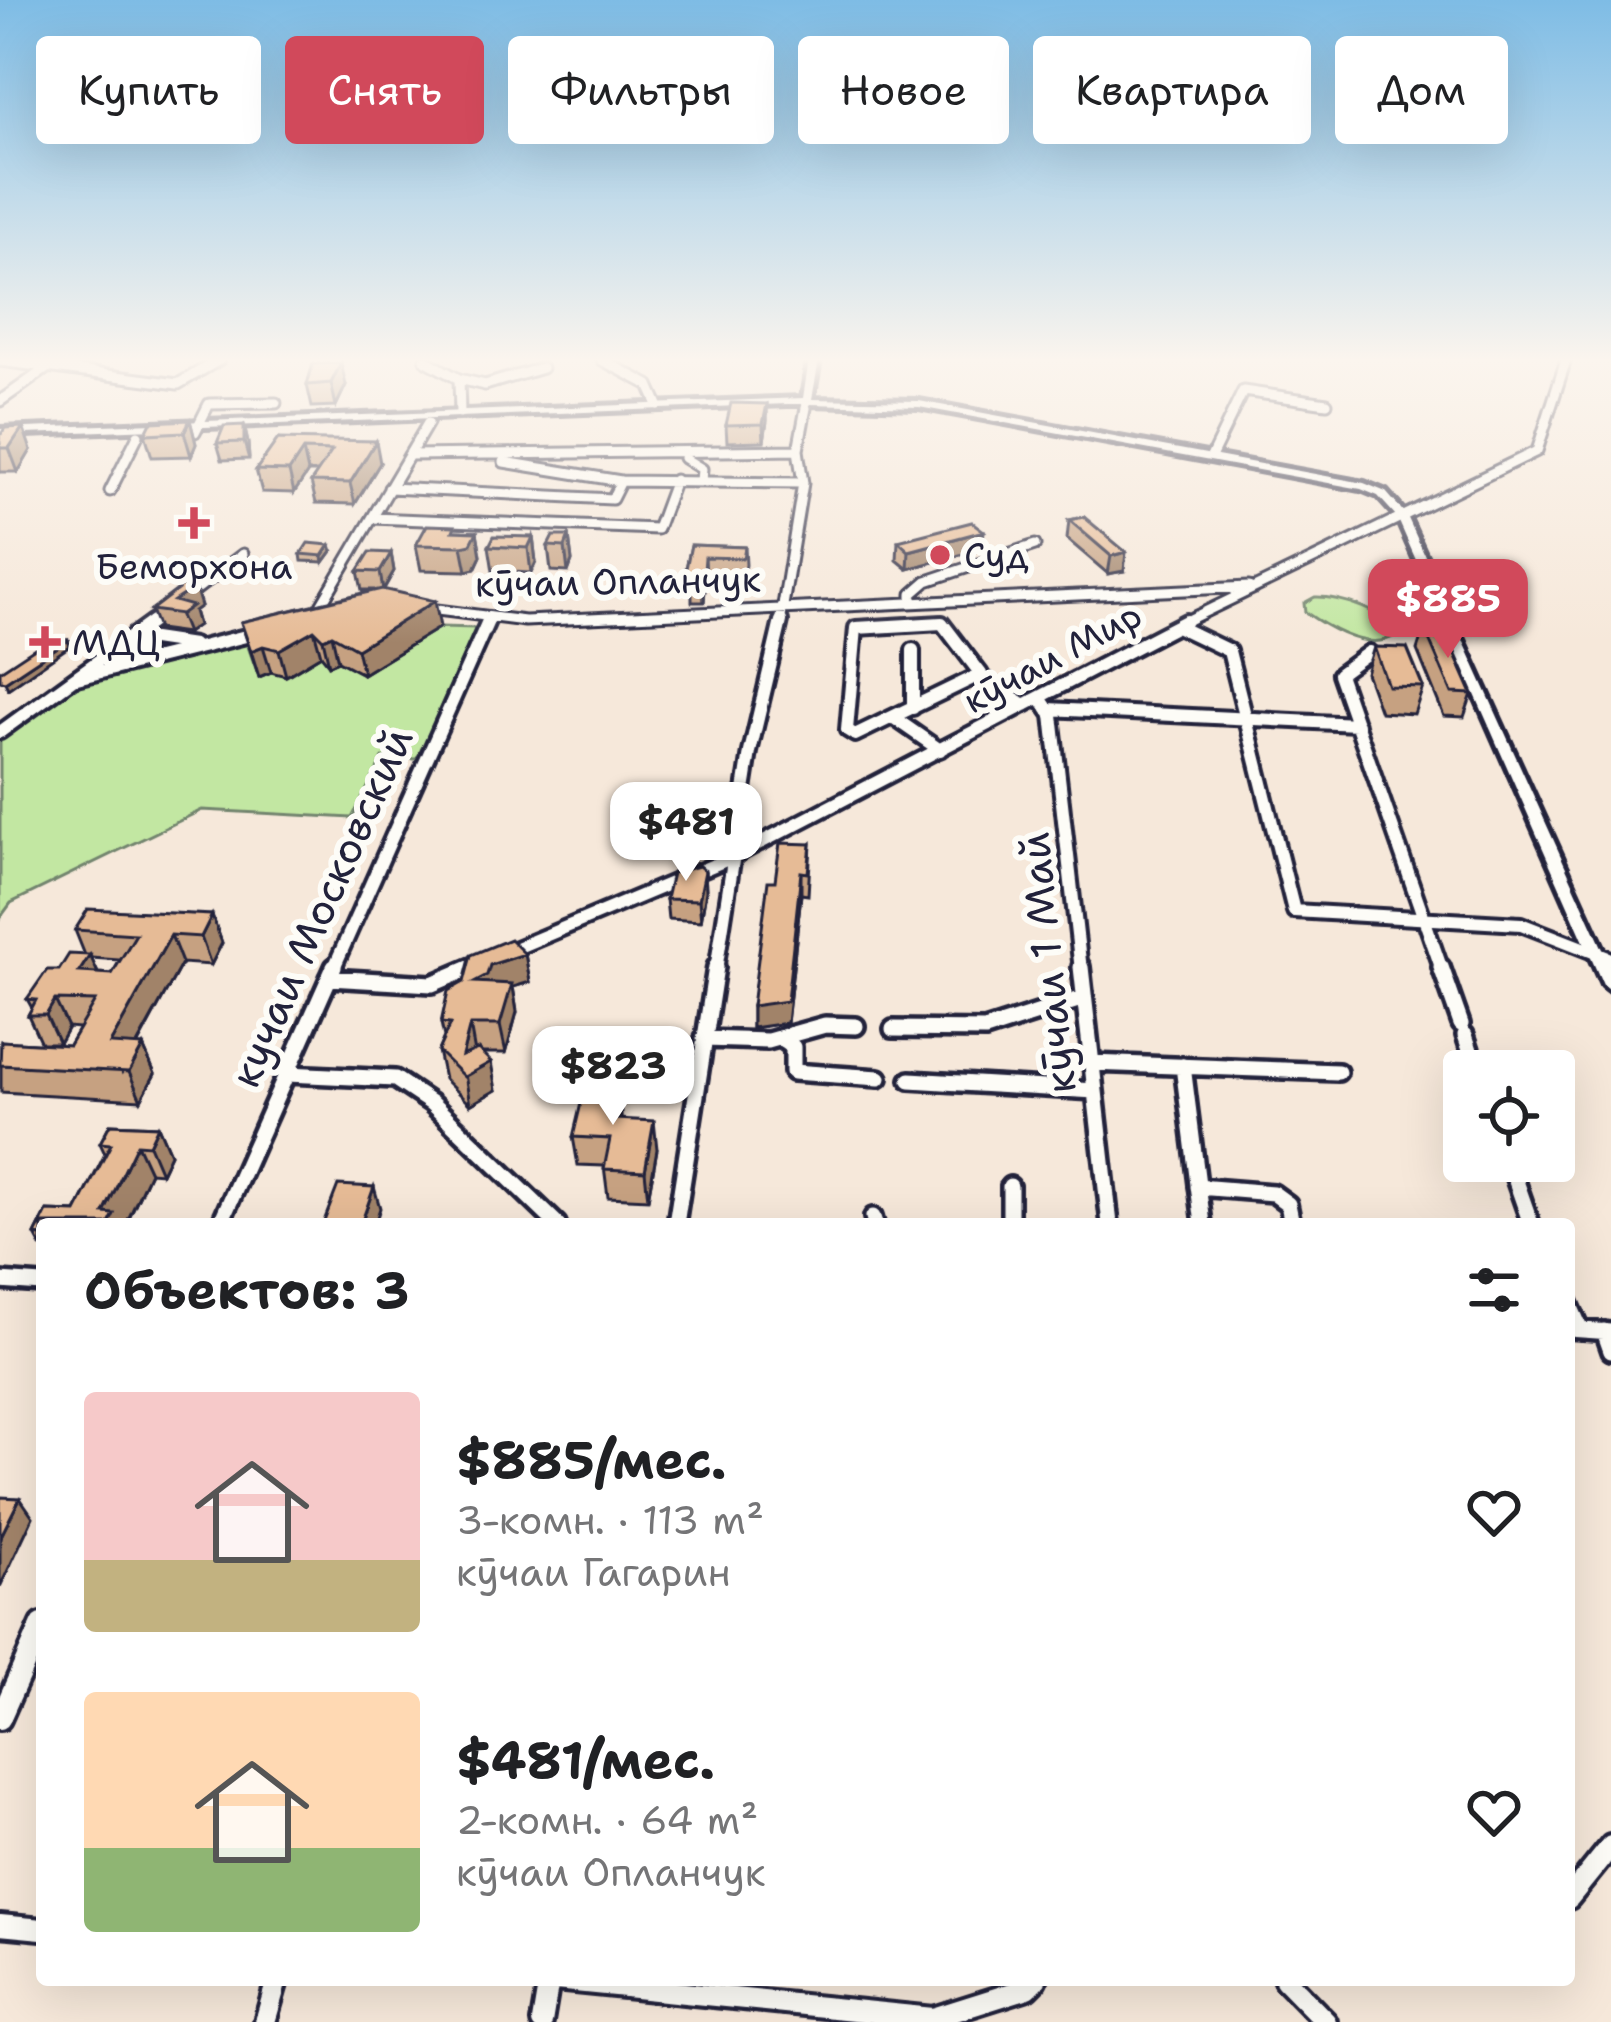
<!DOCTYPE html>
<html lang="ru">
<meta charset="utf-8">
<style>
body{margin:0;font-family:"Shantell Sans",sans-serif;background:#f6f6f6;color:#202124;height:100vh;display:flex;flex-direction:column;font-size:45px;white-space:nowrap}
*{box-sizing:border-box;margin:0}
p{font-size:39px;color:#757577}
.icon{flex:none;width:66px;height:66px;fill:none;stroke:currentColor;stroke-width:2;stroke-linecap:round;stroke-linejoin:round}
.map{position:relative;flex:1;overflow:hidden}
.sheet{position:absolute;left:36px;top:1218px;width:1539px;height:768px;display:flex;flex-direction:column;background:#fff;border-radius:12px;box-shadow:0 12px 48px #0002}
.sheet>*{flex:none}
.hud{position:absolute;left:36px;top:36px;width:1539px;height:108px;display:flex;gap:24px}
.fabs{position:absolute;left:1443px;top:1050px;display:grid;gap:24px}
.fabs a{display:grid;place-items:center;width:132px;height:132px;border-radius:12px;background:#fff;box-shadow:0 12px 48px #0002;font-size:60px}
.price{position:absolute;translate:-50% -102px;padding:0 27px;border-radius:24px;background:#fff;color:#222;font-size:39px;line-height:78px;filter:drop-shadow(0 3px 6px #0008)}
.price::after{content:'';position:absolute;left:50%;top:72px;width:36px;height:27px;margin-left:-18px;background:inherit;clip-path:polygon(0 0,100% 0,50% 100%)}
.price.selected{background:#d1495b;color:#fff}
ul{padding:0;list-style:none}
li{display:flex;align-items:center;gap:36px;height:300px;padding:0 48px}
li span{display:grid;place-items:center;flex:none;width:336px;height:240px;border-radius:12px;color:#555}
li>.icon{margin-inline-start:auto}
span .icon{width:144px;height:144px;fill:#fffc;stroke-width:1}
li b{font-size:51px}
h2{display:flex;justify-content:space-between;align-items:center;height:144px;padding:0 48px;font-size:51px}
.pill{padding:0 42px;border-radius:12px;background:#fff;box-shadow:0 12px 48px #0002;font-size:42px;line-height:108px}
.pill.selected{background:#d1495b;color:#fff}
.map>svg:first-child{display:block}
.green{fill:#c2e7a2;stroke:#72846e;stroke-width:3}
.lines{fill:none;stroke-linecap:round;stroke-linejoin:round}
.minor-far3-casing{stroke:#22223b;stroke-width:15}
.minor-far2-casing{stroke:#22223b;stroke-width:20}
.minor-far1-casing{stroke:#22223b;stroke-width:24}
.minor-casing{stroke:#22223b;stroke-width:28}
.major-casing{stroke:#22223b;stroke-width:10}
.minor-far3{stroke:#fdfcf7;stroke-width:9}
.minor-far2{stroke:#fdfcf7;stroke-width:12}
.minor-far1{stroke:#fdfcf7;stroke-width:15}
.minor{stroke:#fdfcf7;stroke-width:20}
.major{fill:#fdfcf7;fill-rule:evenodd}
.wall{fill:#c6a181;stroke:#22223b;stroke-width:3;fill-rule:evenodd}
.shaded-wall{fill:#a18369;stroke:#22223b;stroke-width:3}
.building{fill:#e6bb96;stroke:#22223b;stroke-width:3}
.poi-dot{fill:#d1495b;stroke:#fdfcf7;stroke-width:4.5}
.labels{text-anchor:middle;stroke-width:12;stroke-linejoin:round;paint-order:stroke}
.far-poi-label{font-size:36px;fill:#22223b;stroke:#fdfcf7;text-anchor:start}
.far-street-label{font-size:36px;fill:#22223b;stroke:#fdfcf7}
.street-label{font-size:42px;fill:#22223b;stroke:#fdfcf7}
</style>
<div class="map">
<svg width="1611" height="2022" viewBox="0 0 1611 2022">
<rect width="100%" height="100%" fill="#f6e8da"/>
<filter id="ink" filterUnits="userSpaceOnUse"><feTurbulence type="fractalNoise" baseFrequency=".00833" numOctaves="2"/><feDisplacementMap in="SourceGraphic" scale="24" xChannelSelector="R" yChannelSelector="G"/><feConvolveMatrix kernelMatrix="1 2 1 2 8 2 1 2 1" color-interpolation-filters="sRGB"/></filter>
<g filter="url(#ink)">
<path class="green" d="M1315 597C1338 596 1390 612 1396 635 1370 653 1328 628 1305 612L1304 603Z
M440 627 476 628 417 759 383 758 352 818 202 810 11 903 0 918V734L66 686 246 641 259 677 271 672 287 676 321 655 329 664 338 661 363 674Z"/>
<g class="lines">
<defs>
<path id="minor-far3" d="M425 360 459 379
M602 360 649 385 658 405
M0 361 178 384 219 360
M0 401 50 366
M460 413 459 379 485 385 542 368
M195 432 209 404 276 403
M409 455 798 450
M1212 455 1243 391 1327 403
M684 458 702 469 701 481
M504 462 621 481 803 483
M389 488 612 499 621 481
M110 491 138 435
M372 518 657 529 675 480
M184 599 243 554
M912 603V594L927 581 1035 545
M421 608 525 621 1249 587
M315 615 428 423
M149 624 166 612
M487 624 489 619
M780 624 803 483 798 450 806 408
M920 624H943
M1180 624 1537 451 1566 360"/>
<path id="minor-far2" d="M942 623 981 674 855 735 847 730 856 628Z
M1177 626 1229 651 1294 911 1521 924 1611 959
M133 636 193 645
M913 650V708
M1369 652 1339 674 1442 970
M978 675 1025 705
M77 678 258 633
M1040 698 1052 715 1081 970
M1048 709 1357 724
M894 718 940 750
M0 732 153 621
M502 954 733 857 1186 621
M333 970 488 621
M465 970 482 963
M716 970 750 752 781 621"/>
<path id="minor-far1" d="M1081 967 1110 1224
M1441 967 1461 1024
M329 978 432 984 472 967
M893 1029 985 1030 1084 998
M1465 1035 1477 1071
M781 1038 793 1047V1072L879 1078
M704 1039 768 1041 825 1025 856 1026
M1091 1063 1338 1072
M1183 1066 1203 1224
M287 1074 395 1079 431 1103 557 1224
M910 1080 1095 1091
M1509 1161 1531 1224
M1010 1186V1224
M1198 1187 1273 1193 1288 1204 1292 1224
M873 1217 875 1224
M220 1224 334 967
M676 1224 716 967
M0 1281 42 1284
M1569 1303 1581 1330
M1569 1329 1611 1332
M1604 1331 1611 1351"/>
<path id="minor" d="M0 1719 42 1624
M1569 1898 1611 1846
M0 1925 42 1929
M555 1980 933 2018 1028 1988 1036 1980
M1285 1980 1326 2022
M265 2022 277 1980
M542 2022 549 1980"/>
<path id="major" d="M809 360H819L812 399 919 401 1364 483 1386 492 1407 516 1611 967V991L1603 985 1397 517 1378 496 1361 489 919 407 811 404 806 410 803 409 802 404H787L0 435V429L803 398Z"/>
</defs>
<use href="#minor-far3" class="minor-far3-casing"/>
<use href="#minor-far2" class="minor-far2-casing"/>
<use href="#minor-far1" class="minor-far1-casing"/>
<use href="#minor" class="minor-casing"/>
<use href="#major" class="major-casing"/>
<use href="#minor-far3" class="minor-far3"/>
<use href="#minor-far2" class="minor-far2"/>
<use href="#minor-far1" class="minor-far1"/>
<use href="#minor" class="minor"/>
<use href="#major" class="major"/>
</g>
<path class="wall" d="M313 364 346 385 336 406 312 407 307 385Z
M767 404V421L764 441 727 442 726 425Z
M190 420 196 444 191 456 152 457 145 434Z
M244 425 248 443 249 459 222 460 217 443Z
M0 436 31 450 18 472H0Z
M278 439 380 463 355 504 316 503 311 482 318 472H308L294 493 262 492 256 470Z
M1084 517 1124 571 1108 574 1067 539 1069 520Z
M456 531 477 532 481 556 475 569 467 571 421 570 416 545Z
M569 536 572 561 568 572 551 571 548 546Z
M533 537 536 562 531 573 493 571 489 546Z
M898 541 982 549 908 569 897 560Z
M691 545 745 547 746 565 743 577 706 576 704 602H692V592H686L685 573Z
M332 551 324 562 302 561 301 554Z
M391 553 394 571 384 589 440 627 363 674 338 661 329 665 321 655 286 676 271 672 259 677 241 622 375 590H362L358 571Z
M195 587 201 606 194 611 198 625 187 633 158 629 151 610Z
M1424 628 1472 694 1464 717 1444 716 1417 650Z
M1374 647 1423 687 1414 714 1380 712 1366 673Z
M811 844 808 895 801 894 787 1023 752 1028V1006L775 881Z
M705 871 706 891 701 921 668 919 666 899Z
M212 915 222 943 211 965 182 963 137 1046H143L155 1074 141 1100 1 1092V1041L69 1045 79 1028 68 1027 59 1043H41L28 1015 32 1008 27 999 59 970 85 955 75 930ZM91 958 120 960 112 974 98 973Z
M525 954 530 982 513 987 517 1012 506 1053H482L496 1090 470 1105 444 1079 438 1051 444 1037 441 1023Z
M618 1084 621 1119 657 1149 648 1199 608 1197 604 1166 578 1165 573 1137Z
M110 1124 158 1126 170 1154 161 1173 150 1172 126 1224H42V1248L35 1235 47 1211 76 1212 105 1154 100 1143Z"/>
<path class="shaded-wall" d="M341 363 346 385 336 406 331 383Z
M767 404V421L764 441 763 424Z
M190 420 196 444 191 456 184 432Z
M244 425 248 443 249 459 244 442Z
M23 427 31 450 18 472 9 448Z
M376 441 380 463 355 504 350 483Z
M303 450 308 472 294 493 289 471Z
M984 531 982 549 908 569 909 551Z
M477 532 481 556 475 569 467 571 462 546Z
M569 536 572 561 568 572 565 547Z
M533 537 536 562 531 573 528 548Z
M330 545 332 551 324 562 323 556Z
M1126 552 1124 571 1108 574 1111 556Z
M391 553 394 571 383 590 380 572Z
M705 557 706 576 704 602 703 584Z
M195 587 201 606 194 611 198 625 187 633 174 601Z
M435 601 440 627 363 674 357 649Z
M314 630 321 655 286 676 279 650Z
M332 635 338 661 329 665 323 639Z
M68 640 70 646 8 689 5 682Z
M263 646 271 672 259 677 251 651Z
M705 871 706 891 701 921 699 900Z
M801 872V894L787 1023 752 1028V1006Z
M212 915 222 943 211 965 201 937Z
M171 935 182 963 122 1072 110 1044Z
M525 954 530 982 513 987 517 1012 506 1053 500 1025 474 982 490 965Z
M90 955 102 983 79 972Z
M55 1000 68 1027 59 1043 46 1015Z
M470 1025 475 1053 491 1062 496 1090 470 1105 462 1056Z
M143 1046 155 1074 141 1100 129 1072Z
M618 1084 621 1112 620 1147 616 1119Z
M654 1121 657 1149 648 1199 645 1171Z
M158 1126 170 1154 161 1173 149 1145Z
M137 1144 150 1172 126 1224H109L104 1213Z
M374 1187 380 1208 375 1224H361Z
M20 1498 33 1517 0 1587V1538Z"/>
<path class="building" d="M341 363 331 383 307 385 313 364Z
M731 403 767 404 763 424 726 425Z
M190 420 184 432 145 434 151 422Z
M244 425V442L217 443 224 426Z
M23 427 9 448H0V436L5 428Z
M278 439 376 441 350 483 311 482 332 451 303 450 289 471 256 470Z
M1084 517 1126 552 1111 556 1069 520Z
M972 522 984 531 909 551 898 541Z
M427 525 455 526 453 531 477 532 471 544 462 546 416 545Z
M494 536 533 537 528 548 489 546Z
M553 536H569L565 547 548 546Z
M308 543 330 545 323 556 301 554Z
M691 545 745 547 743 558 705 557 703 584 691 583 692 573H685Z
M370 552 391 553 380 572 358 571Z
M185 584 195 587 174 601 192 606 181 614 151 610Z
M382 589 435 601 357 649 332 635 323 639 314 630 279 650 263 646 251 651 241 622Z
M1424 628H1443L1472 694 1452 693Z
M53 636 68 640 5 682 0 681V671Z
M1374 647 1407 648 1423 687 1388 686Z
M780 843 811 844 808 873 801 872 787 1001 752 1006 768 881H775Z
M699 866 705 871 699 900 666 899 672 873Z
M88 909 212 915 201 937 171 935 110 1044 143 1046 129 1072 0 1065 1 1041 69 1045 95 1001 55 1000 46 1015H28L36 1000 27 999 47 970H59L69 954 90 955 79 972 112 974 136 934 75 930Z
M510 939 525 954 490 965 487 975 474 982 512 984 500 1025H470L462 1056 478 1049 491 1062 464 1077 438 1051 450 1024 441 1023 448 991 464 982 471 955Z
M586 1082 618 1084 616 1119 654 1121 645 1171 604 1169 610 1139 573 1137Z
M110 1124 158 1126 149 1145 137 1144 104 1213 114 1214 109 1224H42V1236L35 1235 47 1211 76 1212 111 1144 100 1143Z
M338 1185 374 1187 361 1224H323Z
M0 1497 20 1498 0 1538Z"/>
</g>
<linearGradient id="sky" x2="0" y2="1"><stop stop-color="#7ebce5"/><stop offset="0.56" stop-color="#fbf5ee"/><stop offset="1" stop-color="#fbf5ee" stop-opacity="0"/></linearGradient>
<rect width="1611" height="643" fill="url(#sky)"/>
<g class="poi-dot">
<path d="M188 505h12v12h12v12h-12v12h-12v-12h-12v-12h12z"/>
<circle cx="940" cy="555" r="12"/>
<path d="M39 624h12v12h12v12h-12v12h-12v-12h-12v-12h12z"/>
</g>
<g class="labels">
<g class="far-poi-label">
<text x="964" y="568">Суд</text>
<text x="194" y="579" text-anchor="middle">Беморхона</text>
<text x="72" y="655">МДЦ</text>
</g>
<g class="far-street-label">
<text transform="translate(618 581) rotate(-1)" y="13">кӯчаи Опланчук</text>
<text transform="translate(1052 657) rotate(-28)" y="13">кӯчаи Мир</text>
</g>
<g class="street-label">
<text transform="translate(321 907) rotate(-66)" y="15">кучаи Московский</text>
<text transform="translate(1047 963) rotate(-96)" y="15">кӯчаи 1 Май</text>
</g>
</g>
</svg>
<div class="fabs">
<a><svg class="icon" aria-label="locate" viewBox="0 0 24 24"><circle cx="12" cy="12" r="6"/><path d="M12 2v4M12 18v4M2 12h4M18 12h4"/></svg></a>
</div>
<b class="price selected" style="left:1448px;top:661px">$885</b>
<b class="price" style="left:686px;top:884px">$481</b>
<b class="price" style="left:613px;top:1128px">$823</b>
<div class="hud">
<a class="pill">Купить</a>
<a class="pill selected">Снять</a>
<a class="pill">Фильтры</a>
<a class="pill">Новое</a>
<a class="pill">Квартира</a>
<a class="pill">Дом</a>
</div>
<section class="sheet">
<h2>Объектов: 3<svg class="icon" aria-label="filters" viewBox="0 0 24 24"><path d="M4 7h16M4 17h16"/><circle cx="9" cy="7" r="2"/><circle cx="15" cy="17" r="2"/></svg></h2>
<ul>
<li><span style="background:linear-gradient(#f6c9c9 70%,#c2b280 0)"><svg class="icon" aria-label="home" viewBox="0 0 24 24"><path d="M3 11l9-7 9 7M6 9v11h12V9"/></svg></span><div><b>$885/мес.</b><p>3-комн. · 113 m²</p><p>кӯчаи Гагарин</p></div><svg class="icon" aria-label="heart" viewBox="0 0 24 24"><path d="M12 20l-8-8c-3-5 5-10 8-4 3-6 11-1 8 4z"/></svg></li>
<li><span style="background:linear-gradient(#ffd9b3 65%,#8fb573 0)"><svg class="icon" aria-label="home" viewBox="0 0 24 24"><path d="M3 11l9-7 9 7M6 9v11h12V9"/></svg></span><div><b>$481/мес.</b><p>2-комн. · 64 m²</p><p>кӯчаи Опланчук</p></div><svg class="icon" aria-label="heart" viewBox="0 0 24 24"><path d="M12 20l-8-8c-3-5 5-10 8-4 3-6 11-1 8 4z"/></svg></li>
</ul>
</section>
</div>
